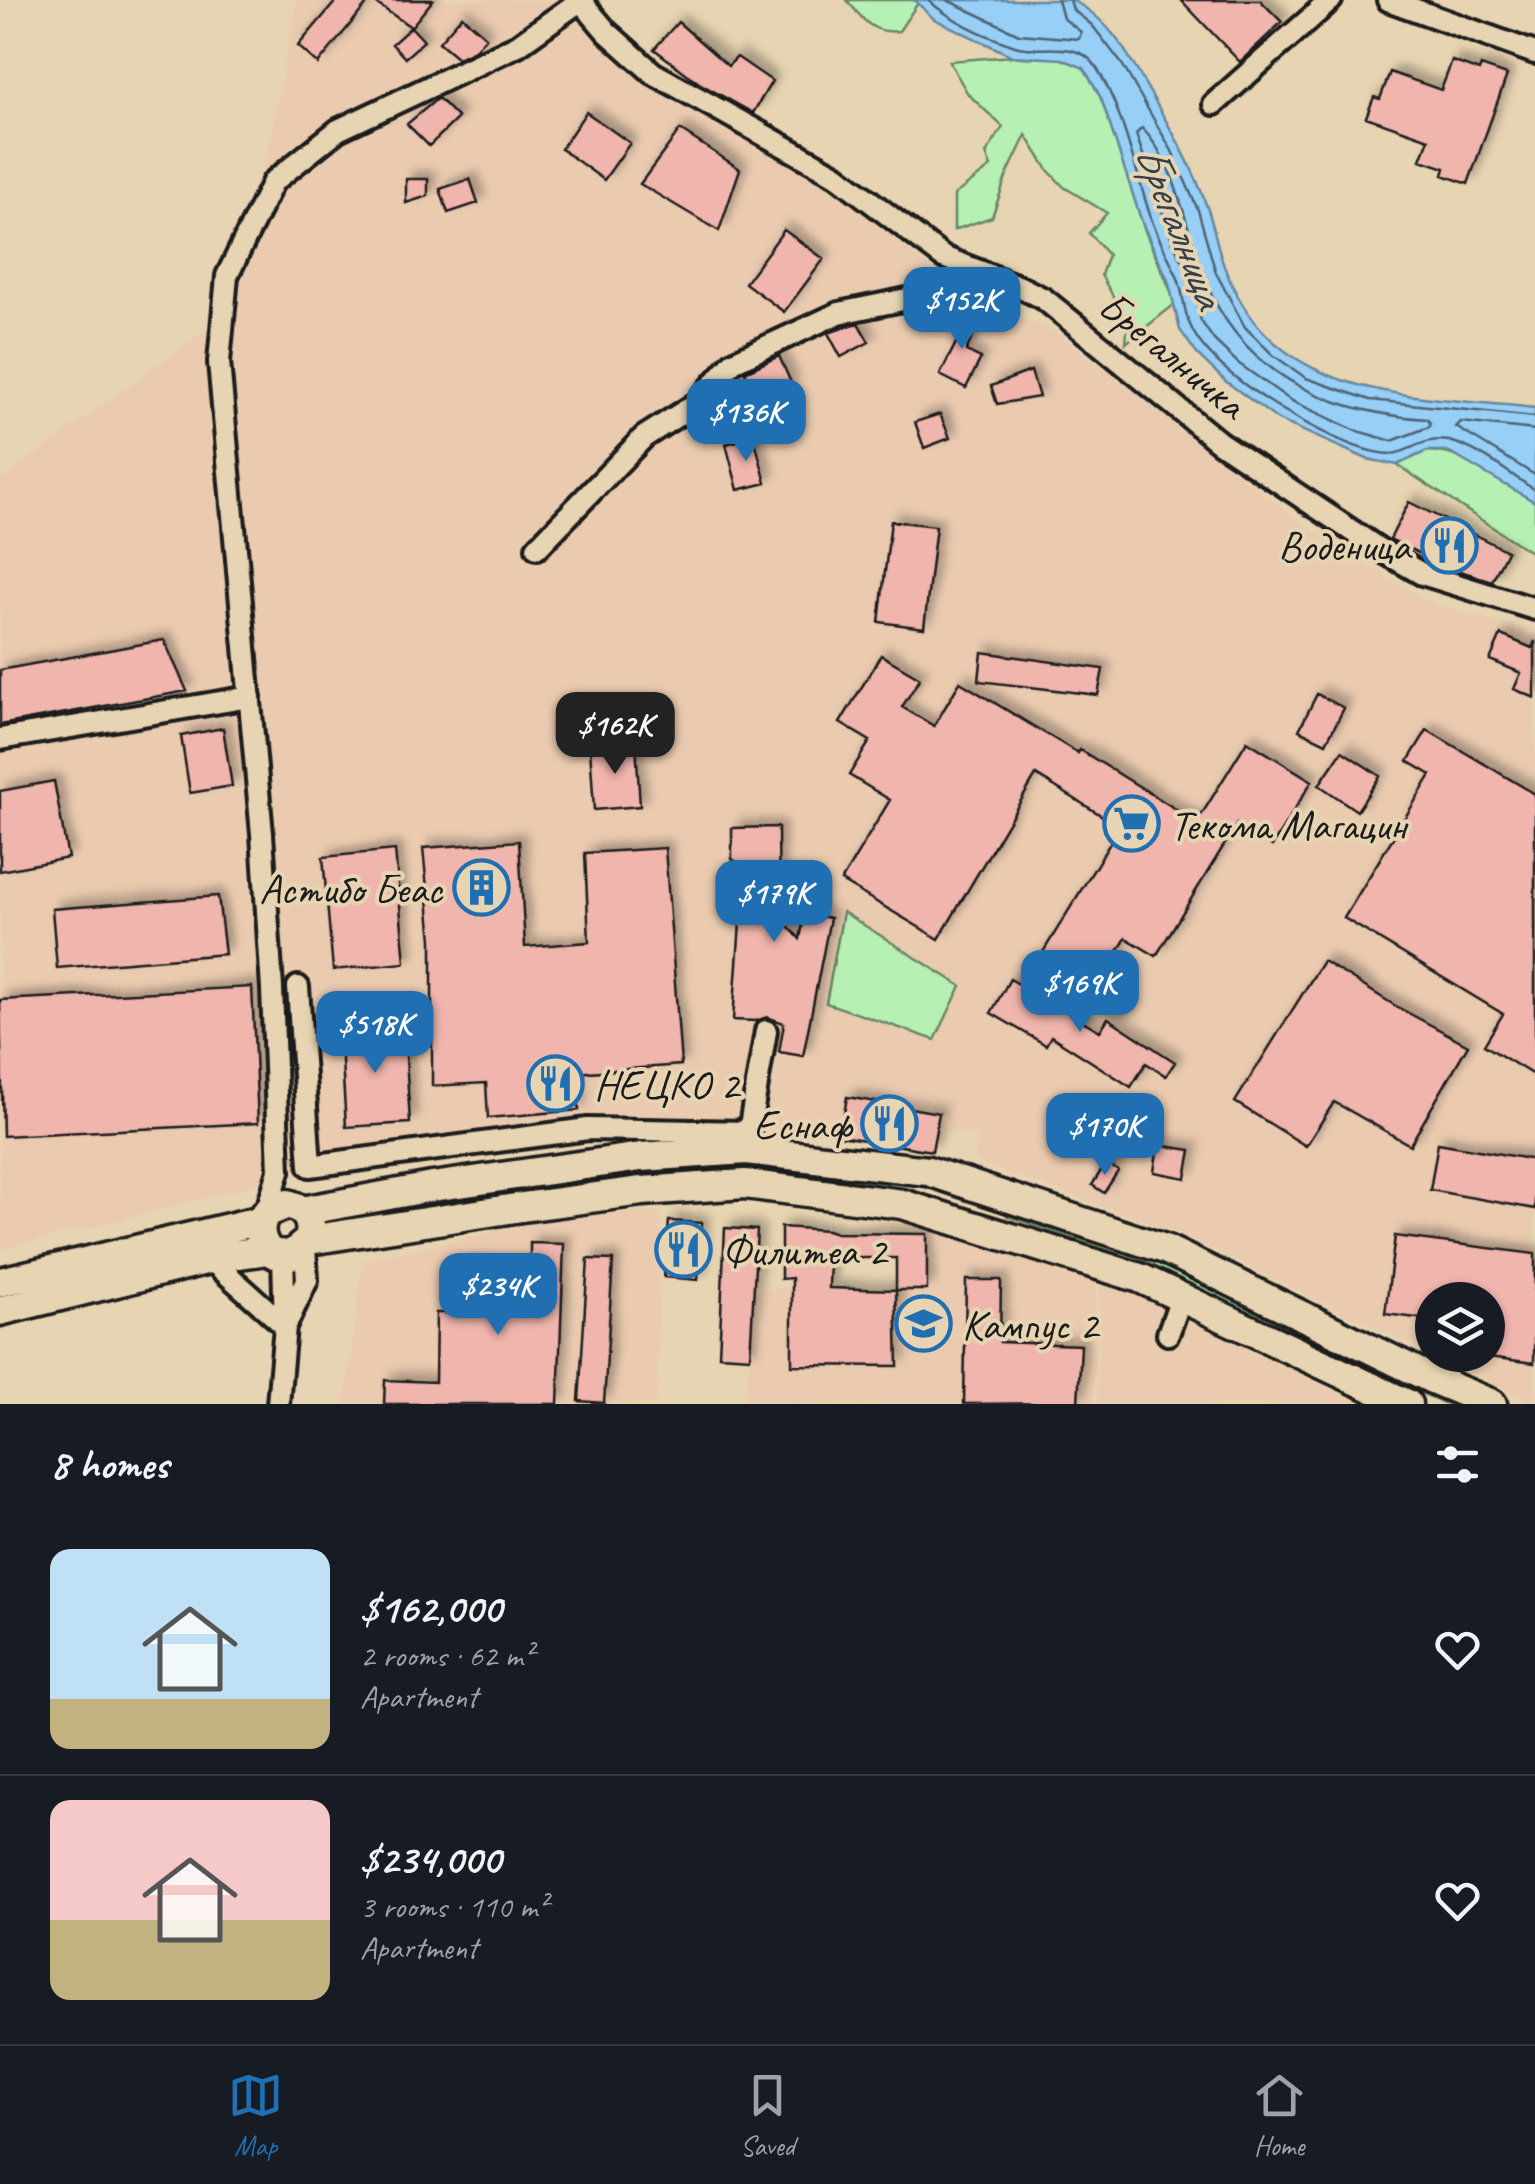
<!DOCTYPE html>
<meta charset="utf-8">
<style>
body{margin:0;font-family:Caveat,sans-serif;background:#242831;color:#f1f3f6;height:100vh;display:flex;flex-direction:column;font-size:38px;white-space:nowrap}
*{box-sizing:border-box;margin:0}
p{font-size:32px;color:#9ea1a6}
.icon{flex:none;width:55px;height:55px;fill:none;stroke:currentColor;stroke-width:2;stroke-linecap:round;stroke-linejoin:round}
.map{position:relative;height:1404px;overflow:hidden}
.drawer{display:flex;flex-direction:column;background:#171b24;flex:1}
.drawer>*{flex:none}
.fabs{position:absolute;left:1415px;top:1282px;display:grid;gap:20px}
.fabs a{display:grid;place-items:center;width:90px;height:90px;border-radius:50%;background:#171b24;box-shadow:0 2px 8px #0004;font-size:50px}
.price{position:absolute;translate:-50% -85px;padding:0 22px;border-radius:20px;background:#1f6fb2;color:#fff;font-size:32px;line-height:65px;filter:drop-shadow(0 2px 5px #0008)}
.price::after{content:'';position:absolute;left:50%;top:60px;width:30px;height:22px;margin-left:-15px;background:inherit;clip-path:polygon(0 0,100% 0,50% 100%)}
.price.on{background:#222;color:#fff}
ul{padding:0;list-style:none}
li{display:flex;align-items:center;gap:30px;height:250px;padding:0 50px}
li+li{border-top:2px solid #363941}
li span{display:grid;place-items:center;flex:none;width:280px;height:200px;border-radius:20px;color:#555}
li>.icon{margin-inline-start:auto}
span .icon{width:120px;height:120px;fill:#fffc;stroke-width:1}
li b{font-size:42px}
h2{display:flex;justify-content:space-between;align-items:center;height:120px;padding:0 50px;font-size:42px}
.tab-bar{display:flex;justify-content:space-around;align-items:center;height:140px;border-top:2px solid #363941;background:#171b24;font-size:28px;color:#9ea1a6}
.tab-bar a{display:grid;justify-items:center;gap:5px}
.tab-bar .on{color:#1f6fb2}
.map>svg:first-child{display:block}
.built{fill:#eacbb0;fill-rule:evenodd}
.green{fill:#b7f0b3;stroke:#6a8668;stroke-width:2.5}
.water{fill:#97cff7;stroke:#66879f;stroke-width:2.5}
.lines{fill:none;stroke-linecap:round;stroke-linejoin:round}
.shore{stroke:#4d6474;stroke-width:2.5}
.building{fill:#f0b5ad;stroke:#1c1c1c;stroke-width:2.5;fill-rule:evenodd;filter:url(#shadow)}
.minor-casing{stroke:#1c1c1c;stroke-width:28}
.secondary-casing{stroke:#1c1c1c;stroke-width:35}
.minor{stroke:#e7d4b2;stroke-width:20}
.secondary{stroke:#e7d4b2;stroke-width:28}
.labels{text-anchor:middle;stroke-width:8;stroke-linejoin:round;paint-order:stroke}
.street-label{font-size:42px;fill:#1c1c1c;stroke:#e7d4b2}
.poi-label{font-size:42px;fill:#1c1c1c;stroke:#e7d4b2;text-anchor:start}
.water-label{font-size:45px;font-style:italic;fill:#354048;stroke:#e7d4b2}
</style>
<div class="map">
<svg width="1535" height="1404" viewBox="0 0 1535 1404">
<defs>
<filter id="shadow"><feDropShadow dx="7" dy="-7" stdDeviation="5" flood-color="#0004"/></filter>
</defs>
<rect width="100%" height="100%" fill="#e7d4b2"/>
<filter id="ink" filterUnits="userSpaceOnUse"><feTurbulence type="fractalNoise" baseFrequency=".01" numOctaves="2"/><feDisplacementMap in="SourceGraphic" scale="20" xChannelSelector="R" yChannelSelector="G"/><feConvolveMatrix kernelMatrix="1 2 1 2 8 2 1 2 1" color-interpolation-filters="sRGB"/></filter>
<g filter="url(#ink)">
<path class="built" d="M297 0H574L587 20 649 87 823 182 969 298 1056 332 1303 524 1424 600 1535 635V1404L1178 1233 975 1161 978 1135 937 1130 932 1151 840 1136 654 1120 515 1134 283 1178 0 1250V480L237 307ZM1432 1300H1488V1355H1432Z
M639 1210 661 1212 657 1404H344L363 1261 521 1225Z
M927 1234 959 1238 1096 1281 1093 1404H746L753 1291 792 1287 926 1290Z
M1100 1285 1132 1293 1362 1404H1097Z"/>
<path class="green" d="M847 0H914L918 3 899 31C872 34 863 20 847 0Z
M1012 56C1034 60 1062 52 1081 66 1104 83 1131 193 1143 225 1152 252 1167 276 1175 304L1126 343 1128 323 1101 275 1108 255 1089 233 1107 213 1064 187 1048 170 1026 135 1006 177 992 217 954 230V195L991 167 986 154 1003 127 968 94 949 61Z
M1427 451C1467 451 1501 481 1535 502V555L1397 465Z
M843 912 961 986 935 1040 826 1003Z
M740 1164 888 1181 887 1187 775 1175 642 1177 343 1222 410 1207 455 1192 643 1166Z
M1009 1211 1111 1237 1464 1404H1446L1318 1347 1154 1266 1007 1216Z"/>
<path class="water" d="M914 0H1072C1110 19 1129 56 1149 91 1171 129 1193 166 1207 207 1214 226 1217 247 1224 266 1275 404 1413 394 1535 408V502L1447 451H1427L1397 465 1367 459 1278 420 1224 380 1197 354 1180 330 1168 280 1143 225 1101 98 1084 68 1062 59 1012 56 934 19Z"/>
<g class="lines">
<path class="shore" d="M928 0C952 21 985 36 1015 46 1039 54 1076 39 1094 64 1123 106 1135 172 1152 221 1159 240 1169 257 1177 276 1184 292 1183 312 1191 327 1199 345 1215 360 1230 373 1262 400 1349 454 1391 454 1408 454 1422 436 1449 441 1479 448 1509 474 1535 490
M947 0 1019 34 1079 39 1081 32 1063 18 1058 0
M1070 0 1073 10 1092 25 1122 64 1172 151 1198 210 1216 273 1245 327 1273 355 1306 378 1370 400 1535 417
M1142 128C1177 164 1186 229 1203 275 1241 375 1327 412 1427 419L1430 423 1429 427 1392 441 1354 430 1290 400 1238 363 1214 340 1201 321 1189 273 1173 243 1136 134Z
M1535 430 1461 422 1456 427 1535 475"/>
</g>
<path class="building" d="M337 0H370L318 64 298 46Z
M371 0H433L411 27Z
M1181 0H1260L1282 22 1240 62Z
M462 16 486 37 475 50 458 58 439 42Z
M678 22 728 66 737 57 772 81 753 113 699 83 654 49Z
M411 27 424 41 405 58 392 44Z
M1452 61 1479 71 1481 66 1507 75 1468 184 1443 175 1445 168 1421 160 1429 139 1366 117 1374 97 1380 99 1390 72 1441 90Z
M438 98 458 118 429 146 407 124Z
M586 112 630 143 604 180 561 149Z
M680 130 740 169 719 231 640 184Z
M406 179H428V196L406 203Z
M470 179 478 203 448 213 440 189Z
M784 230 824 259 784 312 745 283Z
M956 311 979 322 966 351 981 358 966 388 940 375 960 335 948 329Z
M858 323 869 342 841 357 828 333Z
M779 356 792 385 757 400 745 372Z
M1031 371 1039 397 997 404 991 386Z
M940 414 950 438 924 448 915 422Z
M754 437 766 483 738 490 726 444Z
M1409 502 1507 551 1492 581 1447 567 1390 539Z
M891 521 936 526 924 628 879 622Z
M1501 635 1532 648 1535 641V698L1514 689 1521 673 1490 660Z
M164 640 187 691 0 725V670Z
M982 652 1103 669 1098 695 979 681Z
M881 655 920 678 902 707 934 726 960 682 1078 753 1080 750 1197 822 1247 741 1312 781 1272 846 1237 824 1156 956 1126 938 1089 998 1035 965 1120 827 1036 775 939 939 841 881 890 800 849 775 870 741 840 723Z
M1317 694 1344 708 1326 743 1299 730Z
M223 728 232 786 190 793 181 736Z
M1427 730 1535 794V1076L1484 1045 1503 1014 1344 918 1431 775 1408 761Z
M636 744 640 806 594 810 590 747Z
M1342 751 1380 776 1357 811 1319 785Z
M54 781 68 858 0 871V791Z
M778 827 779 916 800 939 805 913 830 918 803 1056 779 1052 784 1023 767 1017 756 1021 733 1020 744 867 732 859V828Z
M519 841 525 947 589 942 585 853 665 848 681 1065 576 1073 579 1110 488 1118 486 1083 432 1086V940L423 848Z
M395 850 405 963 333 970 323 857Z
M218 896 225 954 57 968 52 909Z
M1323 961 1399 1008 1468 1045 1410 1145 1334 1102 1306 1146 1235 1102Z
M1010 979 1100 1031 1108 1018 1175 1062 1166 1076 1146 1063 1131 1087 1051 1036 1046 1045 991 1013Z
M252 987 258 1123 3 1136 0 1000Z
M404 1024 410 1123 346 1127 340 1028Z
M847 1097 939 1113 932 1151 840 1136Z
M1438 1143 1535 1160V1209L1430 1190Z
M1158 1145 1191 1150 1186 1178 1154 1172Z
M1106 1163 1118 1171 1104 1193 1092 1185Z
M669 1221 702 1223 698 1280 664 1277Z
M781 1227 827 1230 836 1233 927 1234V1290H896L898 1366 792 1365V1278L781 1279ZM830 1258H896V1290L829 1288Z
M725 1228 757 1230 750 1357 719 1355Z
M1395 1236 1535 1254 1534 1363 1488 1357V1300H1432V1320L1385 1314Z
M530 1243 564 1244 558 1404H384L385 1380 435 1382 436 1313H461L462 1266 530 1267Z
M588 1259 613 1260 604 1403 579 1401Z
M966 1280H1001L1000 1342 1081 1345 1078 1403 964 1404Z"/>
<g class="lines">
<defs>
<path id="minor" d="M580 0 607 32 653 73 836 175 943 257 1018 286 1044 299 1219 442 1382 551 1422 574 1535 609
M1388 0 1535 53
M1214 104 1331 0
M537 548 644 437 697 403 733 362 839 313 1000 280
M0 739 250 697
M298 987 310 1166 588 1129 749 1132 766 1031
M266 1213 279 1171 272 989 262 834 219 362 227 276 273 182 338 130 518 45 581 0
M210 1259 285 1326
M286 1325 307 1280 305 1247
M1168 1334 1181 1298
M278 1404 285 1326 283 1256"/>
<path id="secondary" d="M302 1211 432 1187 641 1157 746 1150 928 1171 1165 1249 1430 1378 1492 1404
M309 1240 522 1207 642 1191 745 1184 902 1204 1140 1278 1407 1404
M0 1282 262 1220
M0 1311 218 1257 268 1250 275 1254 291 1255 309 1240C314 1222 306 1209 288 1204L266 1213C258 1226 259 1238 268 1250"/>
</defs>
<use href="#minor" class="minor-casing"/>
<use href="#secondary" class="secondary-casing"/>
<use href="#minor" class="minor"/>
<use href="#secondary" class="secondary"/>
</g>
</g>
<defs>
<symbol id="restaurant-ring" viewBox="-11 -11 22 22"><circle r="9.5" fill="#e7d4b2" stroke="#1f6fb2" stroke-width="1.5"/><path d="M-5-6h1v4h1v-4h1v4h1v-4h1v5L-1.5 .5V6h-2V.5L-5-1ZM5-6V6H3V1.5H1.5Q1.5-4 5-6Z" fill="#1f6fb2"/></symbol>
<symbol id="supermarket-ring" viewBox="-11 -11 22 22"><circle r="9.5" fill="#e7d4b2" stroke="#1f6fb2" stroke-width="1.5"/><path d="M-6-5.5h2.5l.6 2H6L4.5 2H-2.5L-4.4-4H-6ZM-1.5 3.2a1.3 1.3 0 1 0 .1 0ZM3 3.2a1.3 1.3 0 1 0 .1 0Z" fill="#1f6fb2"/></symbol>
<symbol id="building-ring" viewBox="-11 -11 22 22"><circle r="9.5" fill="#e7d4b2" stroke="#1f6fb2" stroke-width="1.5"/><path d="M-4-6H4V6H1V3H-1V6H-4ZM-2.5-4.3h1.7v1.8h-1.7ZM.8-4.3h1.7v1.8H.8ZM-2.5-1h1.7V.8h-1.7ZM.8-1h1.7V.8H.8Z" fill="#1f6fb2"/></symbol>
<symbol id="university-ring" viewBox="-11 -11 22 22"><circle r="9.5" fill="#e7d4b2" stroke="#1f6fb2" stroke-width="1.5"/><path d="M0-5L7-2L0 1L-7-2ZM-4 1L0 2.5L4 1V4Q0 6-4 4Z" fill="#1f6fb2"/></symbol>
</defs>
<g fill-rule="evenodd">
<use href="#restaurant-ring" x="1418" y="514" width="63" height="63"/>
<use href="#supermarket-ring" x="1100" y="792" width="63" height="63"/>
<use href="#building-ring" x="450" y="856" width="63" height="63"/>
<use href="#restaurant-ring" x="524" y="1052" width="63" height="63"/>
<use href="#restaurant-ring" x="858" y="1092" width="63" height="63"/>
<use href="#restaurant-ring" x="652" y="1218" width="63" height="63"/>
<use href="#university-ring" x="892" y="1292" width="63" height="63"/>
</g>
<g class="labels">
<g class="street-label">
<text transform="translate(1173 354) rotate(39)" y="15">Брегалничка</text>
</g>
<g class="poi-label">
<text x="1410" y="560" text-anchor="end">Воденица</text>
<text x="1170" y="839">Текома Магацин</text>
<text x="442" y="903" text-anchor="end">Астибо Беас</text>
<text x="594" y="1099">НЕЦКО 2</text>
<text x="851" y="1139" text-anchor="end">Еснаф</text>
<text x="722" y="1265">Филитеа 2</text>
<text x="962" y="1339">Кампус 2</text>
</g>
<g class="water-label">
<text transform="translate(1181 225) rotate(68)" y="16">Брегалница</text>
</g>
</g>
</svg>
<div class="fabs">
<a><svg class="icon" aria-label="layers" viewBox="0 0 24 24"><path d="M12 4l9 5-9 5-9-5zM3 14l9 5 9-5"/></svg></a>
</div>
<b class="price" style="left:962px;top:352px">$152K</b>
<b class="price" style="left:746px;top:464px">$136K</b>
<b class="price on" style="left:615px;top:777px">$162K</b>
<b class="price" style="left:774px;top:945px">$179K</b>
<b class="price" style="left:1080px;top:1035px">$169K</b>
<b class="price" style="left:375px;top:1076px">$518K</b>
<b class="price" style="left:1105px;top:1178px">$170K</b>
<b class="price" style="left:498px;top:1338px">$234K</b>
</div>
<section class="drawer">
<h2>8 homes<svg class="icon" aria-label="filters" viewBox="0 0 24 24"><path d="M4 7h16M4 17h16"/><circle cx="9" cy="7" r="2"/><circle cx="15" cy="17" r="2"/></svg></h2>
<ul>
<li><span style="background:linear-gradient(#bfe0f5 75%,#c2b280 0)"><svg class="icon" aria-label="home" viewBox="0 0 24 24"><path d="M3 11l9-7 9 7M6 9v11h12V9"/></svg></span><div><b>$162,000</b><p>2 rooms · 62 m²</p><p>Apartment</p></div><svg class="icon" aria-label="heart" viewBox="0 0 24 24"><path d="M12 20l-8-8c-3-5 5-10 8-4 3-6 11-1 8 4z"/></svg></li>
<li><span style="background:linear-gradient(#f6c9c9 60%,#c2b280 0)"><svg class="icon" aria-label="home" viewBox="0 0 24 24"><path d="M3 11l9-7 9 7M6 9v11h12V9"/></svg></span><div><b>$234,000</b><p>3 rooms · 110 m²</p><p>Apartment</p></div><svg class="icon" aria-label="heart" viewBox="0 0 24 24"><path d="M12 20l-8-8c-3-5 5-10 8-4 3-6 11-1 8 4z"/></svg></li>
</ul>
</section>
<nav class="tab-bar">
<a class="on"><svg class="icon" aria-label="map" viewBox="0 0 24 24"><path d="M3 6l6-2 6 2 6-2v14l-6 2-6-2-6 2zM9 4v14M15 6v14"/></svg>Map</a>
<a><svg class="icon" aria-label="saved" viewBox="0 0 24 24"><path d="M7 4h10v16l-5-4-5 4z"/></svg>Saved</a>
<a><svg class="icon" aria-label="home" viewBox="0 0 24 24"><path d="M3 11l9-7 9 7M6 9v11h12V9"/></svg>Home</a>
</nav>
